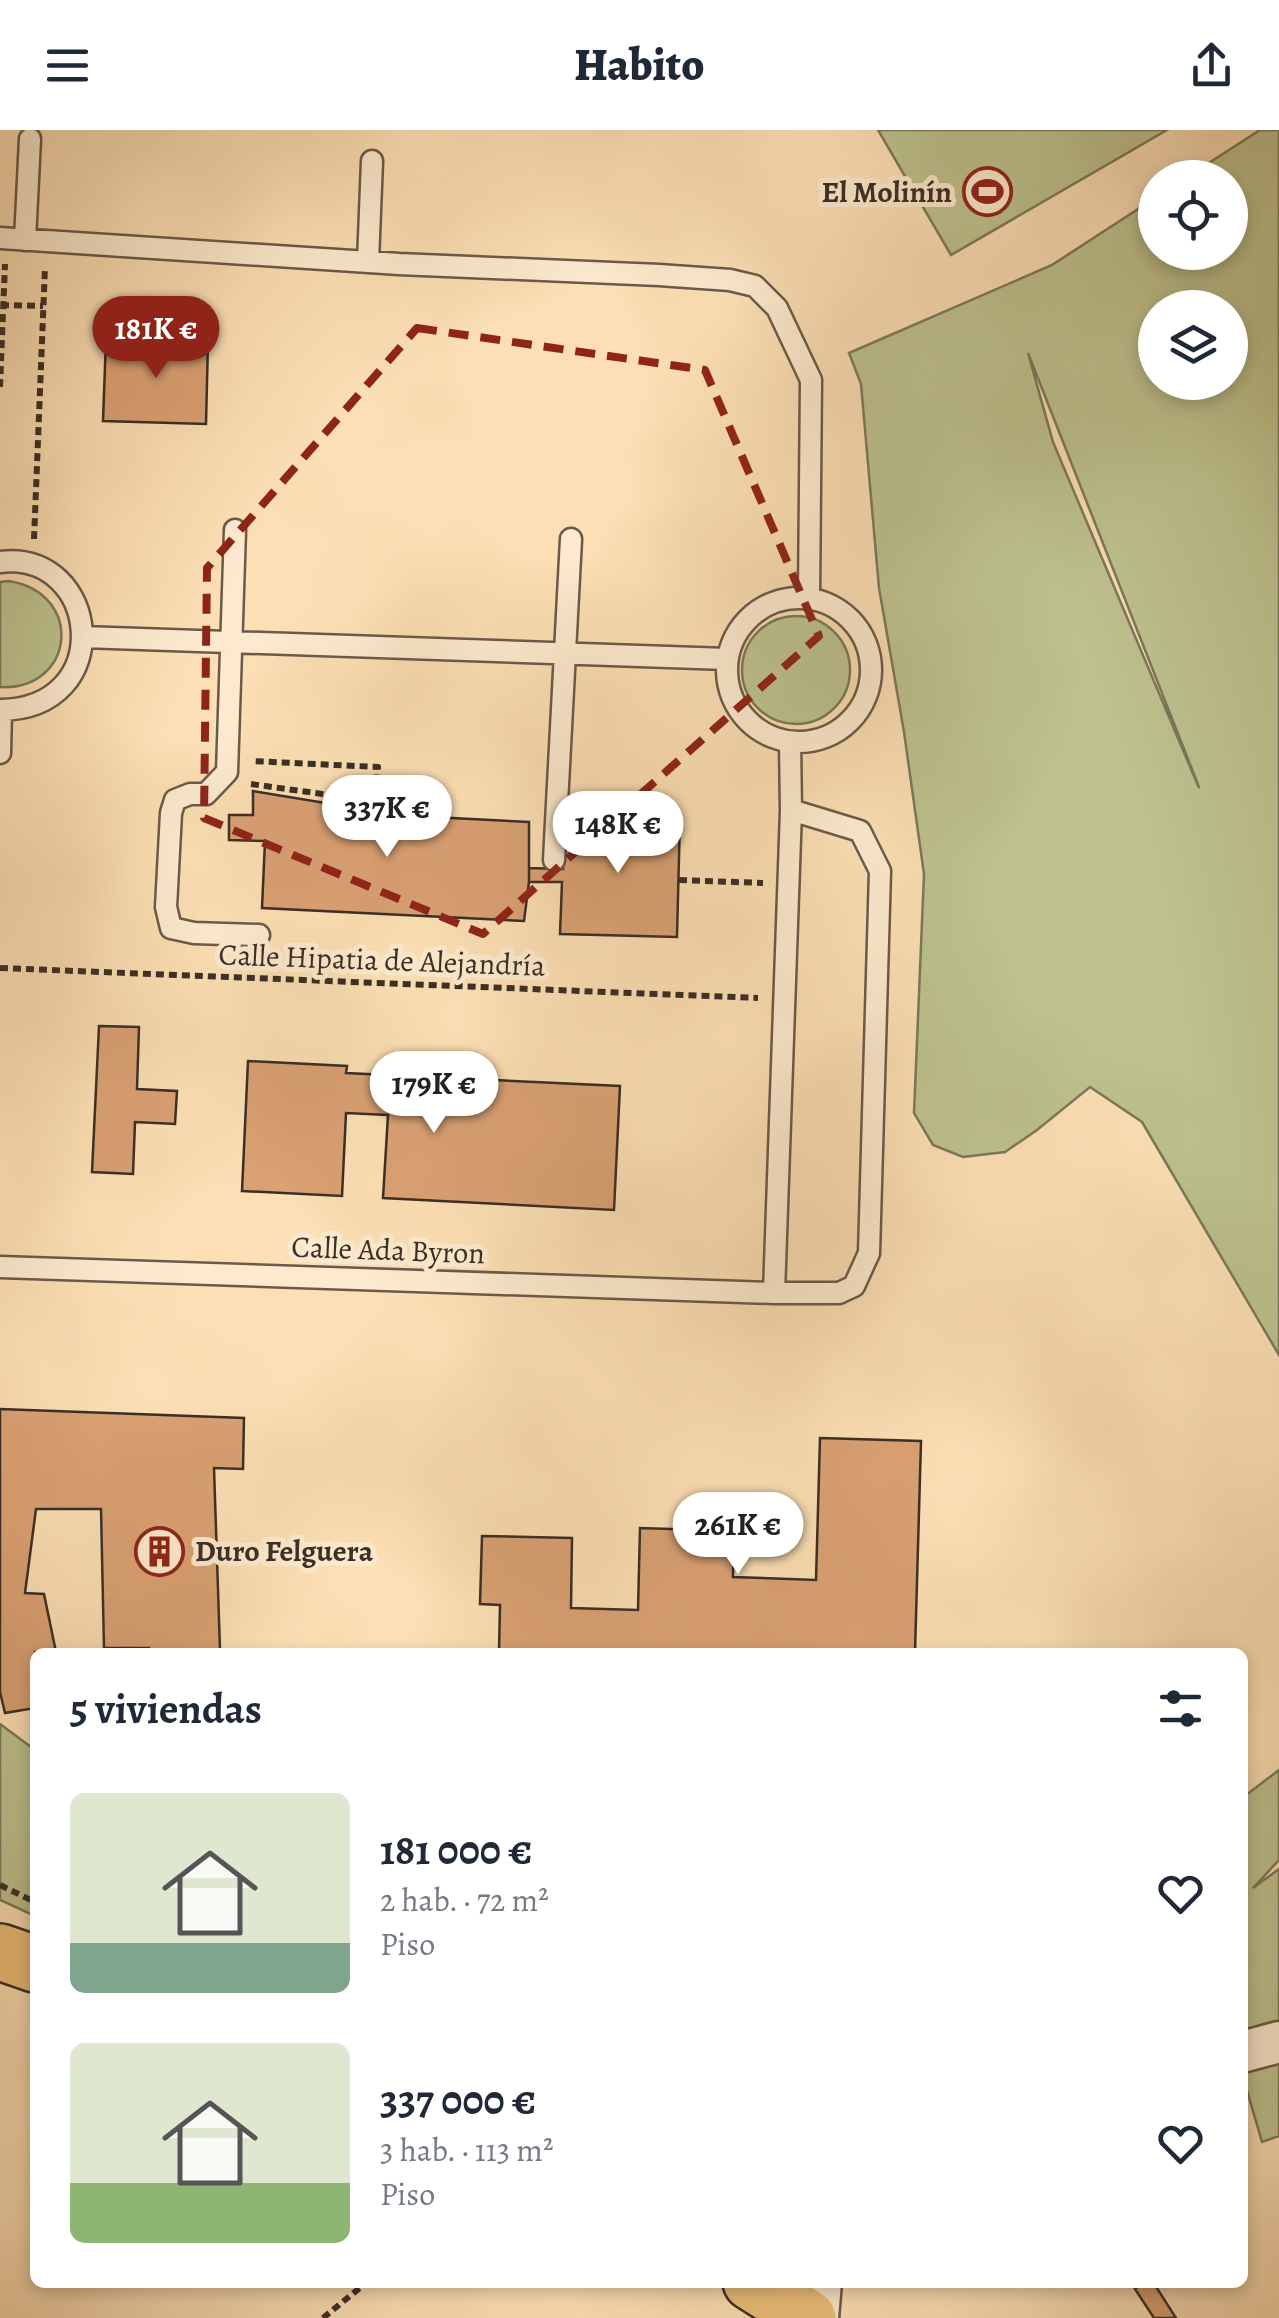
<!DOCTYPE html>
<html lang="es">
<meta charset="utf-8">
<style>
body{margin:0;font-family:Alegreya,serif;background:#f6f6f7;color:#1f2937;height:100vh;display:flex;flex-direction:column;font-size:38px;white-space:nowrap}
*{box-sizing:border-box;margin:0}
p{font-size:32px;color:#747a83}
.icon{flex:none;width:55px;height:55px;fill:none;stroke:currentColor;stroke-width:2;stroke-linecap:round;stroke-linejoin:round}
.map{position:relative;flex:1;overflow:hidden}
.side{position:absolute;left:30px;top:1518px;width:1218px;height:640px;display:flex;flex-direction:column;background:#fff;border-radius:15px;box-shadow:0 5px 15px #0003}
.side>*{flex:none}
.buttons{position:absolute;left:1138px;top:30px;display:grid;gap:20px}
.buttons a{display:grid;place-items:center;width:110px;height:110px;border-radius:50%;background:#fff;box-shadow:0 5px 15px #0003;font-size:50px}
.price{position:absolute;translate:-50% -85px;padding:0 22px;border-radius:35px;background:#fff;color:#222;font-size:32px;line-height:65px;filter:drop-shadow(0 2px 5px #0008)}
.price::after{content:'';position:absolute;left:50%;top:60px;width:30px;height:22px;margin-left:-15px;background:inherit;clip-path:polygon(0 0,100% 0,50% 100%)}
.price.active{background:#8f2418;color:#fff}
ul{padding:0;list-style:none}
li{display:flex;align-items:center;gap:30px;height:250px;padding:0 40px}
li span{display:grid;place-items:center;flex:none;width:280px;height:200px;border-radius:15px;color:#555}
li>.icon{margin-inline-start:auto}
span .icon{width:120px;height:120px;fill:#fffc;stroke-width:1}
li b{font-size:42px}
h2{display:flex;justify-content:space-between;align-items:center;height:120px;padding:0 40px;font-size:42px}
header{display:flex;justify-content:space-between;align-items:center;height:130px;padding:0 40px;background:#fff;font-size:45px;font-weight:800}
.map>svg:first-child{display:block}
.green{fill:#bdc28e;stroke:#7c785a;stroke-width:2.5;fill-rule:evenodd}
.building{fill:#daa173;stroke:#3a2e26;stroke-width:2.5}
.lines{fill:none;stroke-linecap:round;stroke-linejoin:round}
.lane-casing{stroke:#6a5a4a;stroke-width:25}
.street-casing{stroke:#6a5a4a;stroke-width:45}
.highway-casing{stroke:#3a2e26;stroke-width:60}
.path{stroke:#3a2e26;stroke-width:6;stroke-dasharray:8 5;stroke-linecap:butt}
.lane{stroke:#fdeace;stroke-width:20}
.street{stroke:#fdeace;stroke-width:40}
.highway{stroke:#eec07a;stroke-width:55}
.marked{fill:none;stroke:#8f2418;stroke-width:8;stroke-dasharray:20 12;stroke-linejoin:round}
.labels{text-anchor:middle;stroke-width:10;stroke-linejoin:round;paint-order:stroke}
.poi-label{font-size:30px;font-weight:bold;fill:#3a2e26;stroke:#fdeace;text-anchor:end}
.street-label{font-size:30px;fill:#3a2e26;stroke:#fdeace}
</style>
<header><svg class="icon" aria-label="menu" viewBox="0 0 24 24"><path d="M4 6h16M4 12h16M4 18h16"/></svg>Habito<svg class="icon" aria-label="share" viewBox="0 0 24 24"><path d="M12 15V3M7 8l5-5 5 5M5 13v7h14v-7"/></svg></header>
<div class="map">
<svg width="1279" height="2188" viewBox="0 0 1279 2188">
<rect width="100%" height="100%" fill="#fcdfb4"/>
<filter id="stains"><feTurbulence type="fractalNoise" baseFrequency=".002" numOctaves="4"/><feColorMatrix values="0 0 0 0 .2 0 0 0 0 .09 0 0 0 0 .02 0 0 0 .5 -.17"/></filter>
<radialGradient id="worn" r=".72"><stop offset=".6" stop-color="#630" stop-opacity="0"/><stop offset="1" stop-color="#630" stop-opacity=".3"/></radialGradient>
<path class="green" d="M878 0H1167L951 125Z
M1260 0H1279V1225L1142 992 1090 957 1037 1000 1005 1022 963 1027 933 1015 914 983 924 744 904 602 879 458 861 254 849 223 1052 135 1155 68V122H1230V48L1187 47ZM1155 178H1230V252H1155ZM1028 223 1199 657V658L1053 312Z
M9 451C86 464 74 561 0 557V452Z
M742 540a54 54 0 1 1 108 0a54 54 0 1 1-108 0Z
M0 1594 35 1620V1786L0 1770Z
M1279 1640V1730L1253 1758 1279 1739V2006L1262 2012 1243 1947 1242 1668Z"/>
<path class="building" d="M106 209 208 211 206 294 103 291Z
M375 660 396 661 395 685 529 692V752L524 791 262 778 265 711 229 710V685H253V661L374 681Z
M565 684 680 687 677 807 560 804 562 752H529V738L563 739Z
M99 896 139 897 137 959 177 961 175 994 135 992 133 1044 92 1042Z
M248 931 347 936 346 943 620 956 614 1080 383 1068 388 985 346 983 342 1066 242 1061Z
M0 1279 244 1288 243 1339 214 1338 220 1520H213L212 1522H149V1518H104L101 1379H36L25 1463 44 1464 56 1522H35V1578L5 1583 0 1562Z
M820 1308 921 1311 915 1522H499L500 1475 480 1474 482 1406 572 1408 571 1478 638 1480 640 1398 734 1401 733 1447 816 1450Z
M1143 2152H1153L1176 2188H1154L1135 2159Z"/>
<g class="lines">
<defs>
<path id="lane" d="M0 108 399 134 659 145 730 150 755 156 777 178 811 250 809 467
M25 110 30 9
M368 132 372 31
M235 400 227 642 206 664H190L175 670 171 683 166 777 171 798 194 803 259 805
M0 432C100 420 118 579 0 580
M727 540a72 72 0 1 1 144 0a72 72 0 1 1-144 0Z
M83 507 727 529
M0 623 1 580
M554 730 571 409
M0 1137 774 1163H839L854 1156 869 1123 880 741 860 701 791 680
M774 1163 791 680 790 613"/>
<path id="street" d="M1242 1922 1279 1912
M818 2188 821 2152"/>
<path id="highway" d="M0 1822 35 1834
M751 2152 808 2188"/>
</defs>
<use href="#lane" class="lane-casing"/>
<use href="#street" class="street-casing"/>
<use href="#highway" class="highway-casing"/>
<path class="path" d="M1 175 43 176
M0 257 5 134
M34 409 45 137
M251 654 351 668 374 681 378 637 252 631
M679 750 763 753
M0 838 758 868
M0 1755 35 1772
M323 2188 367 2152"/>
<use href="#lane" class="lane"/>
<use href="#street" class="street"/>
<use href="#highway" class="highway"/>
</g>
<path class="marked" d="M417 198 705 240 819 506 483 804 204 688 207 438Z"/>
<defs>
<symbol id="stadium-ring" viewBox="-11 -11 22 22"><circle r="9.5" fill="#fdeace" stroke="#8f2418" stroke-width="1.5"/><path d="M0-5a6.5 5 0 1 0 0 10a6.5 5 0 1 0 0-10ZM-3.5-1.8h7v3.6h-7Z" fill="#8f2418"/></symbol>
<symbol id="building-ring" viewBox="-11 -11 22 22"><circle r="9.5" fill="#fdeace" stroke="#8f2418" stroke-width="1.5"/><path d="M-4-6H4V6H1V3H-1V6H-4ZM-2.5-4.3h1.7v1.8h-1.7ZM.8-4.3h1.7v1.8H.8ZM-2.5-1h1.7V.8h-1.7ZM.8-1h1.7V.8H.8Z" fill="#8f2418"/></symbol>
</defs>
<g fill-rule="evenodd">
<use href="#stadium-ring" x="960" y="34" width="55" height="55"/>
<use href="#building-ring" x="132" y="1394" width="55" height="55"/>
</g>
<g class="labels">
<g class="poi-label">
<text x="952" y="72">El Molinín</text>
<text x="195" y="1431" text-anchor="start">Duro Felguera</text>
</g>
<g class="street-label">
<text transform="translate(382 830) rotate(2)" y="10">Calle Hipatia de Alejandría</text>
<text transform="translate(388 1120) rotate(2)" y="10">Calle Ada Byron</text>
</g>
</g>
<rect width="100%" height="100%" filter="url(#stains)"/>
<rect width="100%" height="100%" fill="url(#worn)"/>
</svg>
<div class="buttons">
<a><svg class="icon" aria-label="locate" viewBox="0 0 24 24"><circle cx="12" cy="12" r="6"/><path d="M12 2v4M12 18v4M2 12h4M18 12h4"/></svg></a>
<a><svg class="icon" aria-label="layers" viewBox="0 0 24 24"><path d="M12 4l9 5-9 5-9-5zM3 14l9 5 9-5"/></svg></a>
</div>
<b class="price active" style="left:156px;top:251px">181K €</b>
<b class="price" style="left:387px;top:730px">337K €</b>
<b class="price" style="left:618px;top:746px">148K €</b>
<b class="price" style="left:434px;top:1006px">179K €</b>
<b class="price" style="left:738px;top:1447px">261K €</b>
<section class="side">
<h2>5 viviendas<svg class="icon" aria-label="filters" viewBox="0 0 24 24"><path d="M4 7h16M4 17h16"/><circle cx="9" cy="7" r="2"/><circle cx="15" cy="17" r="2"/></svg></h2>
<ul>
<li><span style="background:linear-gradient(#dfe7d0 75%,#7fa58c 0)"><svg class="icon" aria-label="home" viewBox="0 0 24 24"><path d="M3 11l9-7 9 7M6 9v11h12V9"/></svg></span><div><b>181 000 €</b><p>2 hab. · 72 m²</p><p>Piso</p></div><svg class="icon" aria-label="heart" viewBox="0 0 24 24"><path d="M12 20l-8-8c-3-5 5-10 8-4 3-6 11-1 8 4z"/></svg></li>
<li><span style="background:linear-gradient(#dfe7d0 70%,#8fb573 0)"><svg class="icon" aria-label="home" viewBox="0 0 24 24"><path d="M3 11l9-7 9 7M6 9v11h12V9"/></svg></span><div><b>337 000 €</b><p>3 hab. · 113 m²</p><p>Piso</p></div><svg class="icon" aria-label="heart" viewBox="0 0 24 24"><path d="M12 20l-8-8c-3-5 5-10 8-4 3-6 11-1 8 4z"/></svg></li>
</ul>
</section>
</div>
